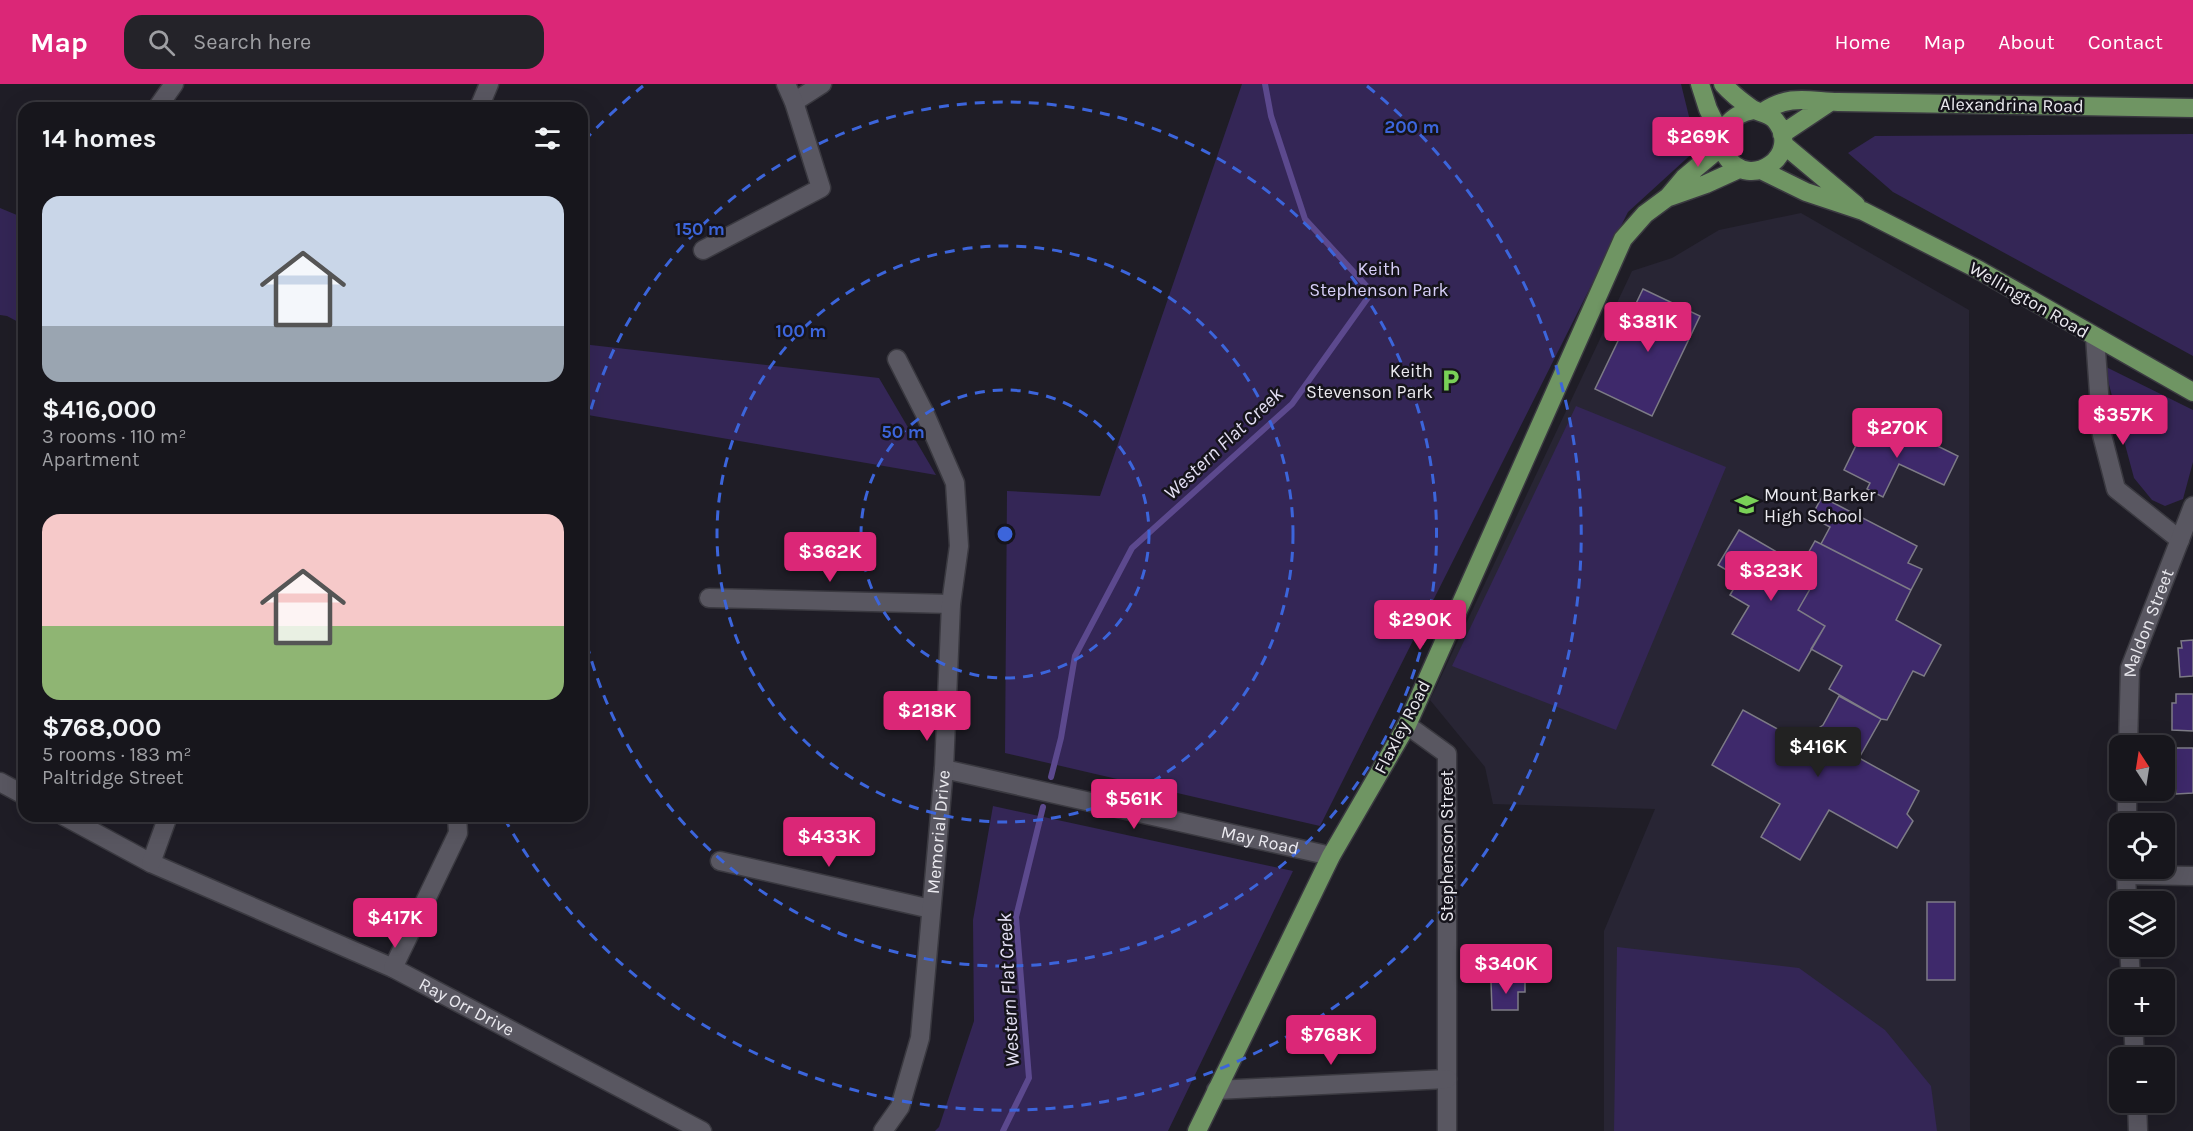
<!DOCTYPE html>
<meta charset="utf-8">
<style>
body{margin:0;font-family:Karla,sans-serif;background:#242329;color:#f1f3f6;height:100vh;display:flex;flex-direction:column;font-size:22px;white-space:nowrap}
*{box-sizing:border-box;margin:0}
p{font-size:20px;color:#9e9fa3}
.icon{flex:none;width:33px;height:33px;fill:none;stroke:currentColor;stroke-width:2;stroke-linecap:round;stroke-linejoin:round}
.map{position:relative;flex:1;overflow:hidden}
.panel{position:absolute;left:18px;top:18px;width:570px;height:720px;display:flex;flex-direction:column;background:#17161c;border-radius:18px;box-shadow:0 6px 24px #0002,0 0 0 2px #36353b}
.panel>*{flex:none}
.needle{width:39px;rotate:348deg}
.controls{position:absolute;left:2109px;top:651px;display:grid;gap:12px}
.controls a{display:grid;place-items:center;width:66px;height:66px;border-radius:12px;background:#17161c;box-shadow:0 6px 24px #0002,0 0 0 2px #36353b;font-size:30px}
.price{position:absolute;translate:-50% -51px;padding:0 14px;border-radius:6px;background:#db2777;color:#fff;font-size:20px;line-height:39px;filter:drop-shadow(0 2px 3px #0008)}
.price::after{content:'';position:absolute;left:50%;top:36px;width:18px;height:14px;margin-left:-9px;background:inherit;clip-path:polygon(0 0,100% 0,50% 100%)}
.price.active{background:#222;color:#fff}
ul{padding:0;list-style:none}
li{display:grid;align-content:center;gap:12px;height:318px;padding:0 24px}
li span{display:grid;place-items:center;height:186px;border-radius:18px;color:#555}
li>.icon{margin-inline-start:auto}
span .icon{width:108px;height:108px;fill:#fffc;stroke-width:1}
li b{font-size:26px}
h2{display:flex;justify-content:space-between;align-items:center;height:72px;padding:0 24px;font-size:26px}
header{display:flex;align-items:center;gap:36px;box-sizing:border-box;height:84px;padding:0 30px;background:#db2777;color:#fff}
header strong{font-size:28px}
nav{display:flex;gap:33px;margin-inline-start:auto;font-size:21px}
.search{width:420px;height:54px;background:#242329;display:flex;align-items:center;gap:15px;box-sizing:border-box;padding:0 21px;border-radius:18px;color:#9e9fa3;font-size:22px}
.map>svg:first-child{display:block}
.built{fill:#282534}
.green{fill:#342656}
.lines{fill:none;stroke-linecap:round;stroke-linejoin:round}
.stream{stroke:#5c498e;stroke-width:6}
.building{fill:#3e296b;stroke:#7d7b86;stroke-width:1.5}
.minor-casing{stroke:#3a3940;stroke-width:21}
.major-casing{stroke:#3a3940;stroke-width:21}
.minor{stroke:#595761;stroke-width:18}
.major{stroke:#6f9563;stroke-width:18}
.ring{fill:none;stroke:#3c65db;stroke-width:3;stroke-dasharray:10 8}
.labels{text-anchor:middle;stroke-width:5;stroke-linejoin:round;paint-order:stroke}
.street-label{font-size:18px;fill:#eae9ef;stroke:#16141c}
.park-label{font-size:18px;fill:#d7cff8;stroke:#16141c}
.poi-label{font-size:18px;fill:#eae9ef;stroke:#16141c;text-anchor:end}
.water-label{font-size:20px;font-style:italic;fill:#e5e1f5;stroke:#16141c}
.centre{fill:#3c65db;stroke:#16141c;stroke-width:3}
.ring-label{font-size:18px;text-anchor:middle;font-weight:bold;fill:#3c65db;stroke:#16141c;stroke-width:5;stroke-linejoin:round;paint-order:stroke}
</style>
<header>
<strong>Map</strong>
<div class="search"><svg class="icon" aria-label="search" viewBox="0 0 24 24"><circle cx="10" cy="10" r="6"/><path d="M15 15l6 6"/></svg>Search here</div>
<nav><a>Home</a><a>Map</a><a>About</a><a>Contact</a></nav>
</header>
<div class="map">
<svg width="2193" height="1047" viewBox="0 0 2193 1047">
<rect width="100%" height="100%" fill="#1f1d26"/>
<path class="built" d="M1801 129 1969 226 1970 1047H1604V847L1655 725 1493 720 1485 683 1430 616 1632 187 1672 174 1719 146Z"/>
<path class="green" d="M1242 0H1681L1697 65 1628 128 1320 742 1005 669 1007 407 1100 412Z
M2193 50V272L1893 108 1848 69 1875 52Z
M0 124 24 134V241L7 232 0 231Z
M582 260 879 294 936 391 582 330Z
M2104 282 2193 326V378L2183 415 2165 422 2152 416 2134 394Z
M1576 322 1726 383 1616 646 1452 582Z
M993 722 1293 787 1168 1047H935L939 1043 974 937 973 836Z
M1617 863 1799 884 1885 946 1931 1002 1937 1047H1614Z"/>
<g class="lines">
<path class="stream" d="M1051 693 1061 654 1075 572 1132 464 1292 320 1372 208 1305 135 1271 32 1265 0
M1003 1047 1029 994 1016 833 1043 723"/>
</g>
<path class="building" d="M1643 205 1700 232 1652 332 1595 305Z
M1866 341 1905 359 1913 350 1958 372 1944 401 1899 380 1883 413 1867 405 1870 399 1844 386Z
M1822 413 1917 462 1908 479 1922 485 1911 506 1821 460 1830 443 1811 433Z
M1739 446 1801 482 1793 496 1810 505 1798 526 1825 542 1799 587 1732 550 1749 522 1730 511 1740 494 1718 481Z
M1815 457 1911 506 1896 536 1941 561 1924 592 1913 587 1887 636 1881 635 1829 605 1842 582 1811 565 1825 542 1798 526 1810 505 1793 496Z
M2193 556V592L2180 593 2178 564H2182L2181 557Z
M2176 610H2193V647L2172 646V619H2176Z
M1839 612 1881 635 1859 674 1919 707 1907 730 1913 737 1897 764 1829 726 1800 776 1761 753 1780 720 1712 681 1743 626 1799 657 1823 641Z
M2175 664H2193V709L2176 710Z
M1927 818H1955V896H1927Z
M1491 897H1525V908H1518V926H1492Z"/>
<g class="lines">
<defs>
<g id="minor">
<path d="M794 18 822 0"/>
<path d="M157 24 174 0"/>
<path d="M479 24 489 0"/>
<path d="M703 166 821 104 794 18 786 0"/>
<path d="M2095 253 2102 351 2116 405 2180 456"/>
<path d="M709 514 951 520"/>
<path d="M1407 641 1447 670V1047"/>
<path id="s1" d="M2128 662 2130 584 2193 422"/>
<path id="s2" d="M944 685 1331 772"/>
<path d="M0 698 24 711"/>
<path id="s3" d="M64 732 151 779 393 884 702 1047"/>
<path d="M2127 740V706"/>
<path d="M720 777 931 825"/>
<path d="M151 779 168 732"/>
<path d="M2126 784 2127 818"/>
<path d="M2125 791 2193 792"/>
<path d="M2129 862 2131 896"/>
<path d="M393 884 458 749 457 732"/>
<path d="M2133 940 2135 974"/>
<path d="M1216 1006 1447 995"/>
<path d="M2137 1018 2138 1047"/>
<path id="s4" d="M883 1047 900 1023 920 954 944 685 951 520 959 462 955 399 925 330 897 275"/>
</g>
<path id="major" d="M1700 0 1708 25 1722 54
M1723 0C1731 9 1741 17 1751 24 1758 29 1769 29 1775 36 1804 70 1750 109 1726 72 1711 50 1733 29 1753 26
M1763 28C1789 10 1808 17 1838 18L2193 24
M1782 50 1830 18
M1783 60 1856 121
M1761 86 1806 108 1863 127 1979 186 2193 308
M1669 113 1706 100 1739 85
M1197 1047 1331 772 1407 641 1623 155 1645 130 1668 113 1684 94 1722 62"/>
</defs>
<use href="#minor" class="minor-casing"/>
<use href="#major" class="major-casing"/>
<use href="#minor" class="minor"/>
<use href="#major" class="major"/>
</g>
<g class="ring">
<circle cx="1005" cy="450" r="144"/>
<circle cx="1005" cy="450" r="288"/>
<path d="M582 360A432 432 0 1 1 582 540"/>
<path d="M584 57A576 576 0 0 1 643 2M1367 2A576 576 0 1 1 504 734"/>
</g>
<defs>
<symbol id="parking-bare" viewBox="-9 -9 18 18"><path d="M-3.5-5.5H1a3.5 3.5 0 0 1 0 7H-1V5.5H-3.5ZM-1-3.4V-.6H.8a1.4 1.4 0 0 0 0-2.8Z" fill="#79d157" stroke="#16141c" stroke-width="2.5" paint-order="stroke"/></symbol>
<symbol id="school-bare" viewBox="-9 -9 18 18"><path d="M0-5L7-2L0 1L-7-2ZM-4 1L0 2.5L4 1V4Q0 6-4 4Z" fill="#79d157" stroke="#16141c" stroke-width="2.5" paint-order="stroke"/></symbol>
</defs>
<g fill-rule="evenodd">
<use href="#parking-bare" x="1434" y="280" width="33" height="33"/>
<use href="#school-bare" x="1730" y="404" width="33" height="33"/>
</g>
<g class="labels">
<g class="street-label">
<text transform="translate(2012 21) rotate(1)" y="6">Alexandrina Road</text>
<text transform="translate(2029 216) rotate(30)" y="6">Wellington Road</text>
<text dy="6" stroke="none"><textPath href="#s1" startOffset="126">Maldon Street</textPath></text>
<text transform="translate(1402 643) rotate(-63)" y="6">Flaxley Road</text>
<text dy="6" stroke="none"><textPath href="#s4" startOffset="308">Memorial Drive</textPath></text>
<text dy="6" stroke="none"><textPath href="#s2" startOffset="324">May Road</textPath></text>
<text transform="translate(1447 762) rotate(-90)" y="6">Stephenson Street</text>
<text dy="6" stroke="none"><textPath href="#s3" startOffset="446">Ray Orr Drive</textPath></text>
</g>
<g class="park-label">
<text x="1379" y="191">Keith<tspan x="1379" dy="21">Stephenson Park</tspan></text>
</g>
<g class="poi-label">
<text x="1433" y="293">Keith<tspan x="1433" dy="21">Stevenson Park</tspan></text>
<text x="1764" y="417" text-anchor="start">Mount Barker<tspan x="1764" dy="21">High School</tspan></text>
</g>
<g class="water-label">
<text transform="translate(1223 359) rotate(-43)" y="7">Western Flat Creek</text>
<text transform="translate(1008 906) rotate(-93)" y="7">Western Flat Creek</text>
</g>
</g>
<circle cx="1005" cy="450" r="9" class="centre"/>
<g class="ring-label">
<text x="1412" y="49">200 m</text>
<text x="700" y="151">150 m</text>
<text x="801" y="253">100 m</text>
<text x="903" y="354">50 m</text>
</g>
</svg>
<div class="controls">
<a><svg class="needle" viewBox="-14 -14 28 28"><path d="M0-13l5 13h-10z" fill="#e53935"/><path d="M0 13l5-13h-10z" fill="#9e9fa3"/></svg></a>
<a><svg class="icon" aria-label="locate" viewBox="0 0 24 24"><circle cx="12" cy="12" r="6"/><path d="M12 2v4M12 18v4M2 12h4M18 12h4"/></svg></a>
<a><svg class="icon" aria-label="layers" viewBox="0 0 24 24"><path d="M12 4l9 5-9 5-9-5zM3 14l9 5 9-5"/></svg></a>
<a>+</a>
<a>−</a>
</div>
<b class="price" style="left:1698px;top:84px">$269K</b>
<b class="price" style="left:1648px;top:269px">$381K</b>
<b class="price" style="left:2123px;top:362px">$357K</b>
<b class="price" style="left:1897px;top:375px">$270K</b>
<b class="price" style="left:830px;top:499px">$362K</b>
<b class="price" style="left:1771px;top:518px">$323K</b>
<b class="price" style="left:1420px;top:567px">$290K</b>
<b class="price" style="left:927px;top:658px">$218K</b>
<b class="price active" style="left:1818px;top:694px">$416K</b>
<b class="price" style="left:1134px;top:746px">$561K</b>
<b class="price" style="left:829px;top:784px">$433K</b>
<b class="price" style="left:395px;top:865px">$417K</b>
<b class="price" style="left:1506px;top:911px">$340K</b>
<b class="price" style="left:1331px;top:982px">$768K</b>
<section class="panel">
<h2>14 homes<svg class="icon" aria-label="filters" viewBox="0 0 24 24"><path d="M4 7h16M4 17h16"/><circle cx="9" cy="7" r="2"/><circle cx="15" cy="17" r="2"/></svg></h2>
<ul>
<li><span style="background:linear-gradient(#c9d6e8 70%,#9aa5b1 0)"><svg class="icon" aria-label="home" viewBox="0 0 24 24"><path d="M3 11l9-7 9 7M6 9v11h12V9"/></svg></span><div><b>$416,000</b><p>3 rooms · 110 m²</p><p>Apartment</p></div></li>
<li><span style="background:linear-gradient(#f6c9c9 60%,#8fb573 0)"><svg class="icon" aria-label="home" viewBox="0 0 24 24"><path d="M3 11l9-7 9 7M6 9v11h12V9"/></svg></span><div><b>$768,000</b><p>5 rooms · 183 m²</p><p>Paltridge Street</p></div></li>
</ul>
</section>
</div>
